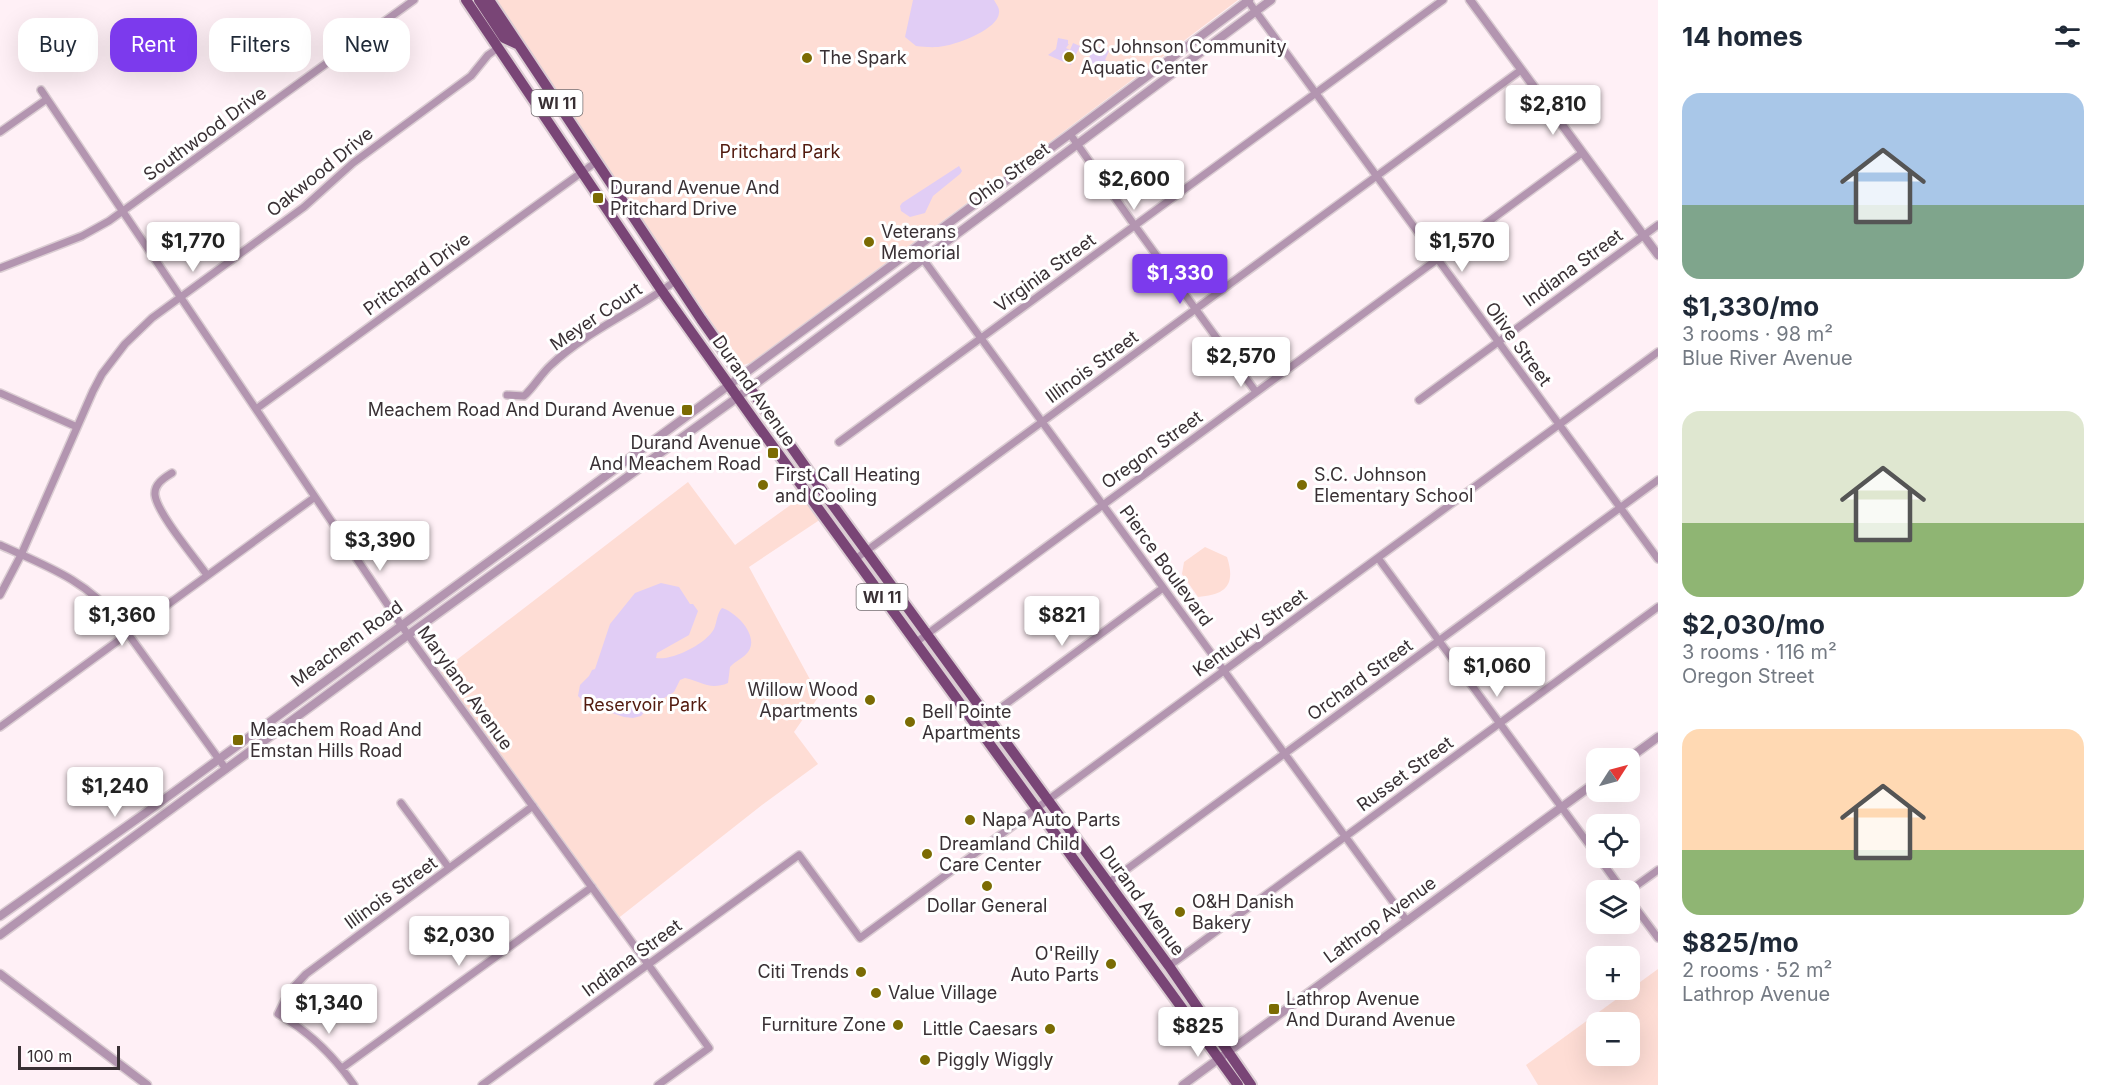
<!DOCTYPE html>
<meta charset="utf-8">
<style>
body{margin:0;font-family:Inter,sans-serif;background:#f2f2f3;color:#1f2937;height:100vh;display:flex;flex-direction:column;font-size:22px;white-space:nowrap}
*{box-sizing:border-box;margin:0}
p{font-size:20px;color:#747a83}
.icon{flex:none;width:33px;height:33px;fill:none;stroke:currentColor;stroke-width:2;stroke-linecap:round;stroke-linejoin:round}
.map{position:relative;flex:1;overflow:hidden}
.panel{display:flex;flex-direction:column;background:#fff;width:450px}
.panel>*{flex:none}
.banner{position:absolute;left:18px;top:18px;width:570px;height:54px;display:flex;gap:12px}
.needle{width:39px;rotate:54deg}
.tools{position:absolute;left:1586px;top:748px;display:grid;gap:12px}
.tools a{display:grid;place-items:center;width:54px;height:54px;border-radius:12px;background:#fff;box-shadow:0 6px 24px #0002;font-size:30px}
.scale{position:absolute;left:18px;bottom:15px;width:102px;box-sizing:border-box;padding-left:6px;border:3px solid #393034;border-top:0;font-size:16px;line-height:21px;white-space:nowrap;color:#393034;-webkit-text-stroke:4px #fff;paint-order:stroke}
.price{position:absolute;translate:-50% -51px;padding:0 14px;border-radius:6px;background:#fff;color:#222;font-size:20px;line-height:39px;filter:drop-shadow(0 2px 3px #0008)}
.price::after{content:'';position:absolute;left:50%;top:36px;width:18px;height:14px;margin-left:-9px;background:inherit;clip-path:polygon(0 0,100% 0,50% 100%)}
.price.active{background:#7c3aed;color:#fff}
ul{padding:0;list-style:none}
li{display:grid;align-content:center;gap:12px;height:318px;padding:0 24px}
li span{display:grid;place-items:center;height:186px;border-radius:18px;color:#555}
li>.icon{margin-inline-start:auto}
span .icon{width:108px;height:108px;fill:#fffc;stroke-width:1}
li b{font-size:26px}
h2{display:flex;justify-content:space-between;align-items:center;height:72px;padding:0 24px;font-size:26px}
.pill{padding:0 21px;border-radius:18px;background:#fff;box-shadow:0 6px 24px #0002;font-size:21px;line-height:54px}
.pill.active{background:#7c3aed;color:#fff}
main{display:flex;flex:1;min-height:0}
.map>svg:first-child{display:block}
.green{fill:#feddd5;fill-rule:evenodd}
.water{fill:#e1cdf5}
.lines{fill:none;stroke-linecap:round;stroke-linejoin:round}
.minor-casing{stroke:#dbcdd3;stroke-width:10}
.tertiary-casing{stroke:#dbcdd3;stroke-width:11}
.primary-casing{stroke:#dbcdd3;stroke-width:14}
.minor{stroke:#b395b0;stroke-width:7}
.tertiary{stroke:#b395b0;stroke-width:8}
.primary{stroke:#794576;stroke-width:10}
.poi-dot{fill:#7b6b03;stroke:#fff;stroke-width:2}
.labels{text-anchor:middle;stroke-width:6;stroke-linejoin:round;paint-order:stroke}
.shield{fill:#fff;stroke:#746e71;stroke-width:1.5}
.shield-label{font-size:16px;font-weight:bold;fill:#393034}
.poi-label{font-size:18px;fill:#393034;stroke:#fff;text-anchor:start}
.street-label{font-size:18px;fill:#393034;stroke:#fff}
.park-label{font-size:18px;fill:#521a0e;stroke:#fff}
</style>
<main>
<div class="map">
<svg width="1658" height="1085" viewBox="0 0 1658 1085">
<rect width="100%" height="100%" fill="#fff0f6"/>
<path class="green" d="M494 0H1238L1059 135 750 363 743 365 738 361Z
M688 482 735 545 803 496 821 519 749 567 819 696 794 732 818 764 762 805 616 920 437 675Z
M1205 547 1227 557C1236 585 1226 595 1198 597L1182 574 1184 562Z
M1658 969V1085H1538L1526 1065ZM1596 1023H1629V1056H1596Z"/>
<path class="water" d="M913 0H994C996 4 1000 8 999 13 998 29 958 44 944 46 935 48 925 47 916 46L905 37Z
M1058 38 1068 40V44H1069L1066 48 1070 50 1073 43 1080 46 1071 65 1048 55 1056 49Z
M1095 45 1109 51 1105 60 1112 63 1105 78 1084 68Z
M959 166 962 171 960 174 933 196 925 213 910 217 901 211 900 206 902 203Z
M661 583 679 587 690 604H693L698 611 689 635 657 653 656 658C672 661 706 644 714 629 717 622 717 613 722 608 736 612 760 636 748 652 744 658 735 661 730 667L728 683C709 691 701 681 685 678L680 680 674 692 648 708 641 716 633 718 624 717 594 707H589L578 696 580 685 589 676 592 670 595 669 610 624 635 593Z"/>
<g class="lines">
<defs>
<path id="minor" d="M1248 1 1658 559
M41 90 408 635 709 1048 658 1085
M0 132 47 99
M1070 134 1135 226 1256 392
M923 259 1407 921
M0 268 82 236 109 221 414 0
M0 393 77 427
M507 395 524 396C534 387 541 374 551 365 587 331 636 311 675 281
M1419 400 1658 225
M256 409 596 162
M839 442 1443 0
M172 473C164 478 154 484 155 495 157 513 195 558 207 575
M0 545C46 566 86 580 118 620L226 769
M1378 558 1596 854
M854 560 1521 70
M0 595 21 555 93 391 102 374 125 344 152 318 304 207 353 163 471 76 488 55 498 48
M915 643 1582 153
M976 726 1163 588
M0 727 315 497
M401 803 449 868
M1599 858 1623 891
M1108 883 1658 480
M1629 891 1658 870
M1629 899 1658 938
M1169 966 1658 607
M342 1068 592 887
M354 1085C333 1055 310 1032 278 1014L289 992 306 974 533 806
M482 1085 799 855 860 938 1658 352"/>
<path id="tertiary" d="M1470 0 1658 255
M1628 759 1658 737
M0 916 144 814 558 511 1070 134 1249 0
M0 935 408 635 738 397 1271 0
M0 974 147 1085
M1183 1085 1596 782"/>
<path id="primary" d="M466 0 662 291 756 423 1238 1085
M479 0 504 38 517 44
M489 0 701 319 821 489 1169 966 1251 1085"/>
</defs>
<use href="#minor" class="minor-casing"/>
<use href="#tertiary" class="tertiary-casing"/>
<use href="#primary" class="primary-casing"/>
<use href="#minor" class="minor"/>
<use href="#tertiary" class="tertiary"/>
<use href="#primary" class="primary"/>
</g>
<g class="poi-dot">
<circle cx="1069" cy="57" r="6"/>
<circle cx="807" cy="58" r="6"/>
<rect x="592" y="192" width="12" height="12" rx="3"/>
<circle cx="869" cy="242" r="6"/>
<rect x="681" y="404" width="12" height="12" rx="3"/>
<rect x="767" y="447" width="12" height="12" rx="3"/>
<circle cx="763" cy="485" r="6"/>
<circle cx="1302" cy="485" r="6"/>
<circle cx="870" cy="700" r="6"/>
<circle cx="910" cy="722" r="6"/>
<rect x="232" y="734" width="12" height="12" rx="3"/>
<circle cx="970" cy="820" r="6"/>
<circle cx="927" cy="854" r="6"/>
<circle cx="987" cy="886" r="6"/>
<circle cx="1180" cy="912" r="6"/>
<circle cx="1111" cy="964" r="6"/>
<circle cx="861" cy="972" r="6"/>
<circle cx="876" cy="993" r="6"/>
<rect x="1268" y="1003" width="12" height="12" rx="3"/>
<circle cx="898" cy="1025" r="6"/>
<circle cx="1050" cy="1029" r="6"/>
<circle cx="925" cy="1060" r="6"/>
</g>
<g class="labels">
<g class="shield">
<rect x="531.5" y="90" width="51" height="26" rx="4.5"/>
<rect x="856.5" y="584" width="51" height="26" rx="4.5"/>
</g>
<g class="shield-label">
<text x="557" y="109">WI 11</text>
<text x="882" y="603">WI 11</text>
</g>
<g class="poi-label">
<text x="1081" y="53">SC Johnson Community<tspan x="1081" dy="21">Aquatic Center</tspan></text>
<text x="819" y="64">The Spark</text>
<text x="610" y="194">Durand Avenue And<tspan x="610" dy="21">Pritchard Drive</tspan></text>
<text x="881" y="238">Veterans<tspan x="881" dy="21">Memorial</tspan></text>
<text x="675" y="416" text-anchor="end">Meachem Road And Durand Avenue</text>
<text x="761" y="449" text-anchor="end">Durand Avenue<tspan x="761" dy="21">And Meachem Road</tspan></text>
<text x="775" y="481">First Call Heating<tspan x="775" dy="21">and Cooling</tspan></text>
<text x="1314" y="481">S.C. Johnson<tspan x="1314" dy="21">Elementary School</tspan></text>
<text x="858" y="696" text-anchor="end">Willow Wood<tspan x="858" dy="21">Apartments</tspan></text>
<text x="922" y="718">Bell Pointe<tspan x="922" dy="21">Apartments</tspan></text>
<text x="250" y="736">Meachem Road And<tspan x="250" dy="21">Emstan Hills Road</tspan></text>
<text x="982" y="826">Napa Auto Parts</text>
<text x="939" y="850">Dreamland Child<tspan x="939" dy="21">Care Center</tspan></text>
<text x="1192" y="908">O&amp;H Danish<tspan x="1192" dy="21">Bakery</tspan></text>
<text x="987" y="912" text-anchor="middle">Dollar General</text>
<text x="1099" y="960" text-anchor="end">O'Reilly<tspan x="1099" dy="21">Auto Parts</tspan></text>
<text x="849" y="978" text-anchor="end">Citi Trends</text>
<text x="888" y="999">Value Village</text>
<text x="1286" y="1005">Lathrop Avenue<tspan x="1286" dy="21">And Durand Avenue</tspan></text>
<text x="886" y="1031" text-anchor="end">Furniture Zone</text>
<text x="1038" y="1035" text-anchor="end">Little Caesars</text>
<text x="937" y="1066">Piggly Wiggly</text>
</g>
<g class="street-label">
<text transform="translate(205 134) rotate(-36)" y="6">Southwood Drive</text>
<text transform="translate(320 172) rotate(-39)" y="6">Oakwood Drive</text>
<text transform="translate(1009 175) rotate(-36)" y="6">Ohio Street</text>
<text transform="translate(1573 268) rotate(-36)" y="6">Indiana Street</text>
<text transform="translate(1045 273) rotate(-36)" y="6">Virginia Street</text>
<text transform="translate(417 274) rotate(-36)" y="6">Pritchard Drive</text>
<text transform="translate(596 317) rotate(-34)" y="6">Meyer Court</text>
<text transform="translate(1518 344) rotate(54)" y="6">Olive Street</text>
<text transform="translate(1092 367) rotate(-36)" y="6">Illinois Street</text>
<text transform="translate(754 391) rotate(55)" y="6">Durand Avenue</text>
<text transform="translate(1152 450) rotate(-36)" y="6">Oregon Street</text>
<text transform="translate(1166 566) rotate(54)" y="6">Pierce Boulevard</text>
<text transform="translate(1250 633) rotate(-36)" y="6">Kentucky Street</text>
<text transform="translate(347 644) rotate(-36)" y="6">Meachem Road</text>
<text transform="translate(1360 680) rotate(-36)" y="6">Orchard Street</text>
<text transform="translate(465 688) rotate(54)" y="6">Maryland Avenue</text>
<text transform="translate(1405 774) rotate(-36)" y="6">Russet Street</text>
<text transform="translate(391 893) rotate(-36)" y="6">Illinois Street</text>
<text transform="translate(1142 901) rotate(54)" y="6">Durand Avenue</text>
<text transform="translate(1380 920) rotate(-36)" y="6">Lathrop Avenue</text>
<text transform="translate(632 958) rotate(-36)" y="6">Indiana Street</text>
</g>
<g class="park-label">
<text x="780" y="158">Pritchard Park</text>
<text x="645" y="711">Reservoir Park</text>
</g>
</g>
</svg>
<div class="tools">
<a><svg class="needle" viewBox="-14 -14 28 28"><path d="M0-13l5 13h-10z" fill="#e53935"/><path d="M0 13l5-13h-10z" fill="#747a83"/></svg></a>
<a><svg class="icon" aria-label="locate" viewBox="0 0 24 24"><circle cx="12" cy="12" r="6"/><path d="M12 2v4M12 18v4M2 12h4M18 12h4"/></svg></a>
<a><svg class="icon" aria-label="layers" viewBox="0 0 24 24"><path d="M12 4l9 5-9 5-9-5zM3 14l9 5 9-5"/></svg></a>
<a>+</a>
<a>−</a>
</div>
<div class="scale">100 m</div>
<b class="price" style="left:1553px;top:136px">$2,810</b>
<b class="price" style="left:1134px;top:211px">$2,600</b>
<b class="price" style="left:193px;top:273px">$1,770</b>
<b class="price" style="left:1462px;top:273px">$1,570</b>
<b class="price active" style="left:1180px;top:305px">$1,330</b>
<b class="price" style="left:1241px;top:388px">$2,570</b>
<b class="price" style="left:380px;top:572px">$3,390</b>
<b class="price" style="left:122px;top:647px">$1,360</b>
<b class="price" style="left:1062px;top:647px">$821</b>
<b class="price" style="left:1497px;top:698px">$1,060</b>
<b class="price" style="left:115px;top:818px">$1,240</b>
<b class="price" style="left:459px;top:967px">$2,030</b>
<b class="price" style="left:329px;top:1035px">$1,340</b>
<b class="price" style="left:1198px;top:1058px">$825</b>
<div class="banner">
<a class="pill">Buy</a>
<a class="pill active">Rent</a>
<a class="pill">Filters</a>
<a class="pill">New</a>
</div>
</div>
<section class="panel">
<h2>14 homes<svg class="icon" aria-label="filters" viewBox="0 0 24 24"><path d="M4 7h16M4 17h16"/><circle cx="9" cy="7" r="2"/><circle cx="15" cy="17" r="2"/></svg></h2>
<ul>
<li><span style="background:linear-gradient(#a9c7e8 60%,#7fa58c 0)"><svg class="icon" aria-label="home" viewBox="0 0 24 24"><path d="M3 11l9-7 9 7M6 9v11h12V9"/></svg></span><div><b>$1,330/mo</b><p>3 rooms · 98 m²</p><p>Blue River Avenue</p></div></li>
<li><span style="background:linear-gradient(#dfe7d0 60%,#8fb573 0)"><svg class="icon" aria-label="home" viewBox="0 0 24 24"><path d="M3 11l9-7 9 7M6 9v11h12V9"/></svg></span><div><b>$2,030/mo</b><p>3 rooms · 116 m²</p><p>Oregon Street</p></div></li>
<li><span style="background:linear-gradient(#ffd9b3 65%,#8fb573 0)"><svg class="icon" aria-label="home" viewBox="0 0 24 24"><path d="M3 11l9-7 9 7M6 9v11h12V9"/></svg></span><div><b>$825/mo</b><p>2 rooms · 52 m²</p><p>Lathrop Avenue</p></div></li>
</ul>
</section>
</main>
